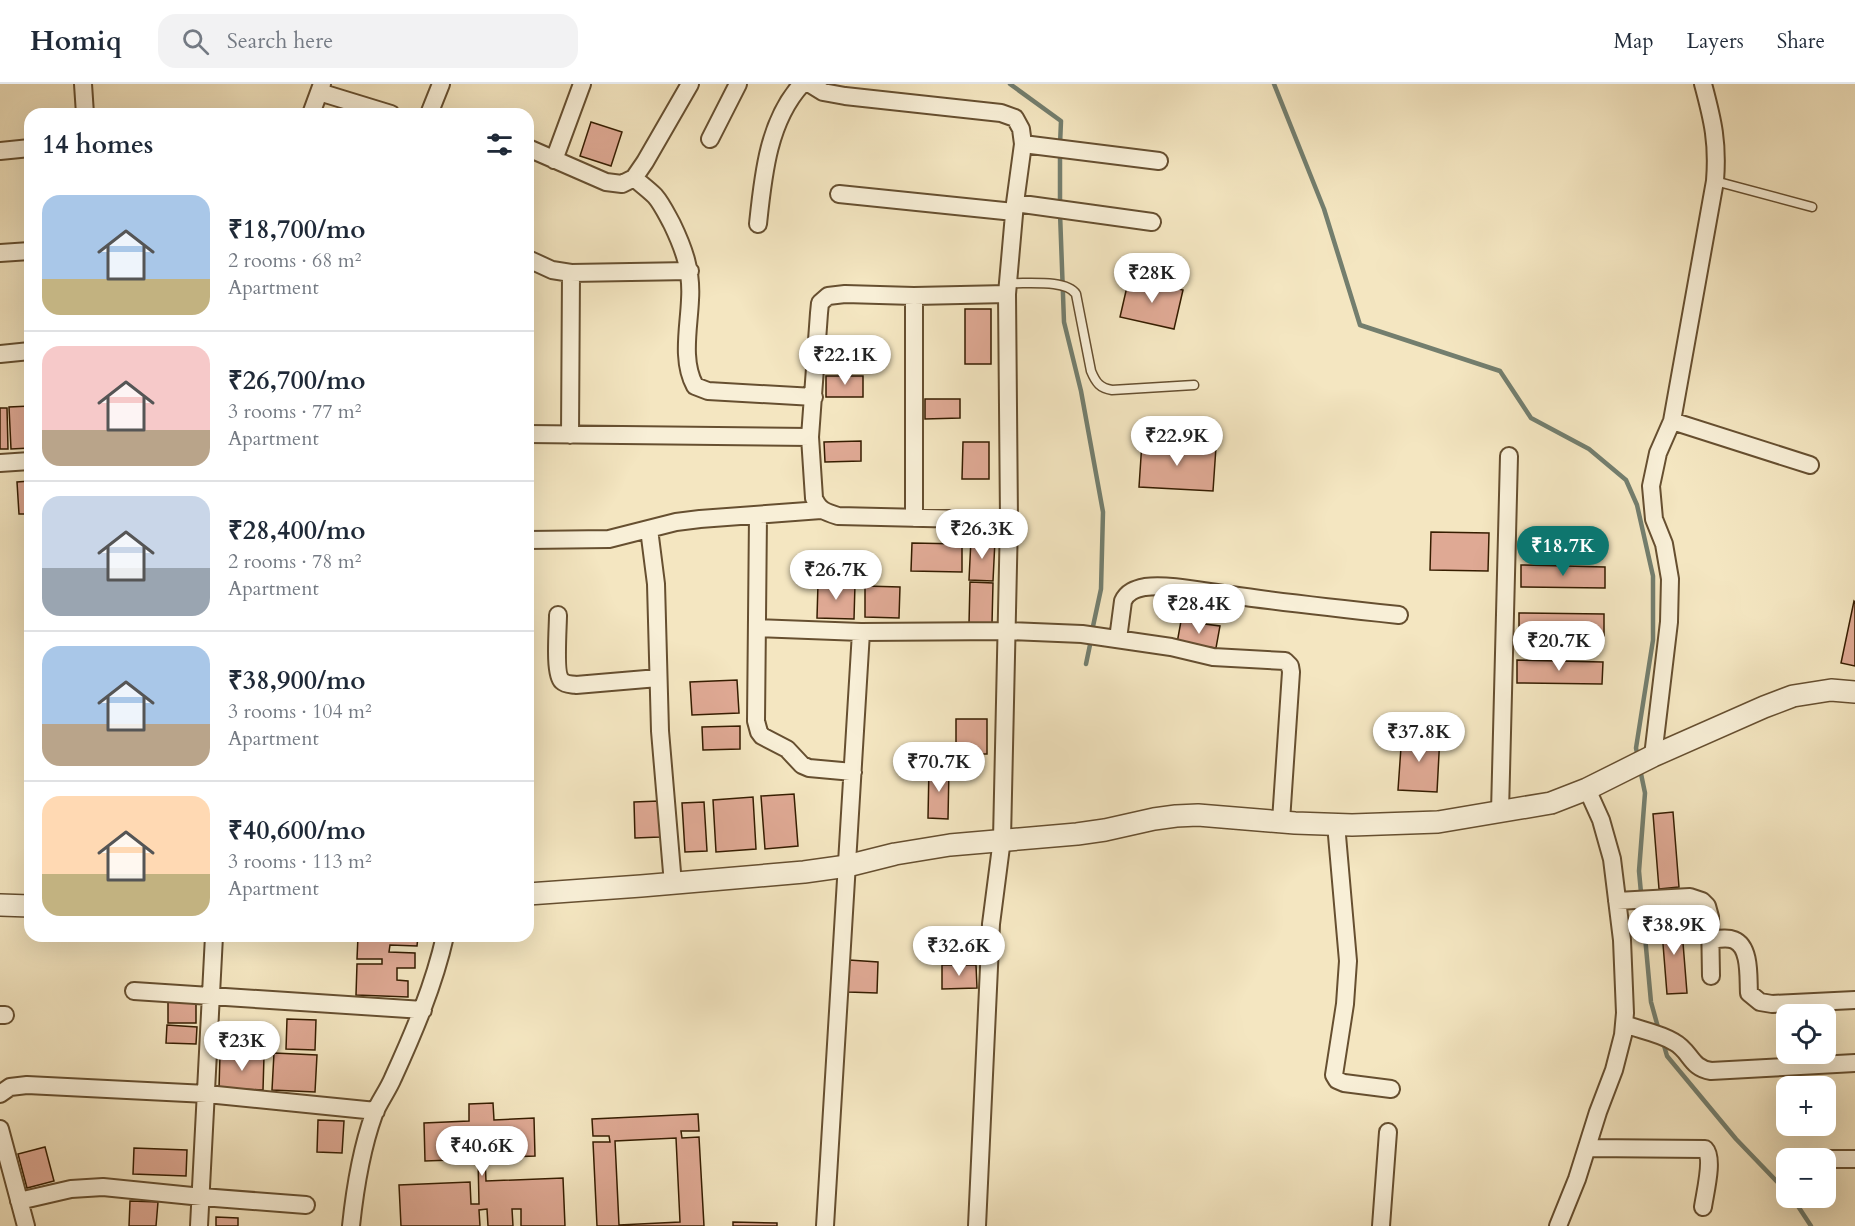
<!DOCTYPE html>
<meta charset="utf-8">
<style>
body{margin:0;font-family:Cardo,serif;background:#f2f2f3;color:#1f2937;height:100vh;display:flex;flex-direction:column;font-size:22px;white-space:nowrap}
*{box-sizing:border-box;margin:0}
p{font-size:20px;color:#747a83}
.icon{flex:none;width:33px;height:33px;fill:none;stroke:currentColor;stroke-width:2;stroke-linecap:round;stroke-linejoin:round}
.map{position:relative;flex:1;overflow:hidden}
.side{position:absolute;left:24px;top:24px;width:510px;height:834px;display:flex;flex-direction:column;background:#fff;border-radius:18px;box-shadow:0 6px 24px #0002}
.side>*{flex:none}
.buttons{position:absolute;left:1776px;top:920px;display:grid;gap:12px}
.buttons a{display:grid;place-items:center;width:60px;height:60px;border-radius:12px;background:#fff;box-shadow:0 6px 24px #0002;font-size:30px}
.price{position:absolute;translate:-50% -51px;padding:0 14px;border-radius:21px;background:#fff;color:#222;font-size:20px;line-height:39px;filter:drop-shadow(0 2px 3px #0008)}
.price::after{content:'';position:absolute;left:50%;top:36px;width:18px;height:14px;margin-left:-9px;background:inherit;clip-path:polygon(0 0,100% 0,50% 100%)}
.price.active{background:#0f766e;color:#fff}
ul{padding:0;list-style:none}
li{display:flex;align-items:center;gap:18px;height:150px;padding:0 18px}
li+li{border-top:2px solid #e0e1e3}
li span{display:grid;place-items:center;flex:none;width:168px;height:120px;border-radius:18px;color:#555}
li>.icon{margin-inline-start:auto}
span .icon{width:72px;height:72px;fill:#fffc;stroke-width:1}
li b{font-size:26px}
h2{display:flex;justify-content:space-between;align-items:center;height:72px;padding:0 18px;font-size:26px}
header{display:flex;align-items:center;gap:36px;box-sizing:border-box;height:84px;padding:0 30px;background:#fff;border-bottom:2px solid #e0e1e3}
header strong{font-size:28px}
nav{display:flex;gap:33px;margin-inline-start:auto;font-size:21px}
.search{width:420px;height:54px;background:#f2f2f3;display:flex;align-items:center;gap:15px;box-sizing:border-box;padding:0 21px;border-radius:18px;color:#747a83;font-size:22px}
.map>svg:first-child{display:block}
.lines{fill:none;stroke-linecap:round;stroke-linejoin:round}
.stream{stroke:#737e6e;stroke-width:4.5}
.building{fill:#dfa994;stroke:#361d00;stroke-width:1.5;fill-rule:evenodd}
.service-casing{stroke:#664f30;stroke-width:11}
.minor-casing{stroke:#664f30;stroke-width:20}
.tertiary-casing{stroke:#664f30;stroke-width:24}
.service{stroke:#f8efd7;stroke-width:8}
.minor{stroke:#f8efd7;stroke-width:16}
.tertiary{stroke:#f8efd7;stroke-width:21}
</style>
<header>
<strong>Homiq</strong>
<div class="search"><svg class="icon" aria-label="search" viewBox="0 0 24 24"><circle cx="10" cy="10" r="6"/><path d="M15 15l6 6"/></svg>Search here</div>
<nav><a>Map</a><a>Layers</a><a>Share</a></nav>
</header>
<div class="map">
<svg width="1855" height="1142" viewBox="0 0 1855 1142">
<rect width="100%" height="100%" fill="#f4e6c1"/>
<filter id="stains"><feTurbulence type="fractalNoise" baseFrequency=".00333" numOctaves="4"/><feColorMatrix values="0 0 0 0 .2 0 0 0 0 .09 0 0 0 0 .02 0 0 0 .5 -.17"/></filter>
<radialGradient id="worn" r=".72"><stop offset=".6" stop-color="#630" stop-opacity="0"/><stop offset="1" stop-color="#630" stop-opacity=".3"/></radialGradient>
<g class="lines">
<path class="stream" d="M1010 0 1061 37 1060 61
M1274 0 1324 125 1360 241 1500 287 1531 334 1589 365 1626 396 1637 421 1653 492V556L1636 664 1638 674
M1060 121V69
M1060 129 1064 238 1081 307 1103 428 1101 505 1092 547
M1086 580 1091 556
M1640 685 1645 709 1639 787 1651 918 1659 947
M1663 958 1667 972 1736 1055 1786 1107
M1792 1113 1811 1142"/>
</g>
<path class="building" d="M591 38 622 48 611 82 580 72Z
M1129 194 1183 206 1174 245 1120 233Z
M965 225H991V280H965Z
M826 292H863V313H826Z
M925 315H960V334L925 335Z
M30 322V364L11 365 9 323Z
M0 324H7L8 365H0Z
M861 357V377L825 378 824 358Z
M963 358H989V395H962Z
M1142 358 1216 363 1213 407 1139 403Z
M30 397V430H19L17 398Z
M1431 448 1489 449 1488 487 1430 486Z
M971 455 995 456 993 497 969 496Z
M912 459 962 460V488L911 487Z
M1521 481 1605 483V504L1521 503Z
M25 495H30V539H27Z
M970 498 993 499 992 540H969Z
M818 499 855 500 854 535 817 534Z
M865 502 900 503 899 534 865 533Z
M1854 517 1855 518V582L1841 579Z
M1519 529 1604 530V552L1519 551Z
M1181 537 1220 542 1216 564 1177 559Z
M1517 576 1603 578 1602 600 1517 599Z
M737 596 739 629 692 631 690 598Z
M956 635H987V670H956Z
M740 642V665L703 666 702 643Z
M1402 649 1440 651 1437 708 1398 706Z
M929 683H949L948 735 928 734Z
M794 710 798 762 765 765 761 712Z
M753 713 756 765 716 768 713 716Z
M659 717 660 753 635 754 634 718Z
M704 718 707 767 685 768 682 719Z
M1673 728 1679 803 1659 805 1653 730Z
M1681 834 1687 909 1667 910 1661 835Z
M358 852H418L417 862 390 861 389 868 415 869V884H397V896L408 897V913L356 911 357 880H382V875H357Z
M849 876 878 878 877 909 848 908Z
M942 881H976L977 904 942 905Z
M168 917H196V939H168Z
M287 935 316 936 315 966 286 965Z
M167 941 197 943 196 960 166 959Z
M274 969 317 971 315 1008 272 1006Z
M220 971 264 972 263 1006 219 1004Z
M493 1019 494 1036 534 1034 535 1072 485 1074 486 1097 563 1094 565 1142H521V1125H512L513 1142H488L487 1125 479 1126 480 1142H401L399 1101 470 1098 471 1120H479L478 1075 425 1077 424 1039 469 1037V1020Z
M698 1030 699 1047H681L682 1054 699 1053 704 1142H597L593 1058H610L609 1052H593L592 1035ZM676 1054 680 1138 619 1141 615 1057Z
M318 1036 344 1037 342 1069 317 1068Z
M45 1063 54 1097 27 1104 18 1070Z
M134 1064 187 1066 186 1092 133 1090Z
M130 1117 158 1118 156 1142H129Z
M216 1133 238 1134V1142H216Z
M733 1138 777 1139V1142H733Z"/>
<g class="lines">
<defs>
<path id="service" d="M1715 97 1812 123
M1008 199C1026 200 1066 195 1076 210L1091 287C1096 299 1100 304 1112 306L1194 301"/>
<path id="minor" d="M83 0 85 30
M810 0 823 8 845 12 1001 29 1015 34 1021 45 1023 60 1015 119 1007 210 1009 436 1002 755 991 840 977 1142
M319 8 391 30
M311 30 322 0
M429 30 441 0
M710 55 738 0
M1023 60 1159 77
M528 64 606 98 622 100 634 94 645 78 690 0
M0 67 30 64
M554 76 582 0
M634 94C641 100 649 106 655 112 662 120 667 131 672 140 684 165 692 187 690 216 689 243 681 277 695 302L708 307 814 313
M839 110 1014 128
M1015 119 1152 138
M758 140C763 92 768 37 802 0
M0 169 30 167
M528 175 552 186 571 189 690 187
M1007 210 914 212 845 210 828 212 820 219 819 229 810 353 814 414C819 426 825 428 838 432L1009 436
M0 270 30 267
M1672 337 1810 381
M528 350 810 353
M570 351 571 189
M0 379 30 377
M758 431 756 637 759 648 762 652 787 665 802 681 809 684 853 688
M914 434V212
M649 445 656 500 660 647 673 800
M528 456 609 455 676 438 700 435 821 426
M558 531C558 544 554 590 562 597 566 601 571 600 576 601L658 594
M758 544 861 548 1007 547 1082 550 1171 563 1213 573 1285 577 1290 582 1291 588 1281 737
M1118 555 1123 517C1127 508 1135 505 1145 503 1171 500 1205 508 1231 511 1287 519 1343 525 1399 531
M1653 672 1669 538 1670 495 1664 460 1654 435 1651 402 1658 369 1672 337 1715 97C1718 59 1713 37 1703 0
M1500 728 1509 372
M1336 740 1348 877 1345 920 1334 991 1337 996 1344 999 1391 1005
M1617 817 1690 813 1702 817 1707 822 1710 833 1711 892
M1710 856C1718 855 1727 853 1734 856 1751 863 1748 894 1749 909L1760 918 1772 920 1855 916
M134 907 423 926
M0 931H5
M1624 940C1640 946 1660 949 1674 958 1691 967 1690 984 1711 987L1855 979
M0 1010 10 1003 27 1001 207 1010 376 1027
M0 1045 26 1142
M1587 1064 1705 1065C1714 1074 1705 1109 1703 1123
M1826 1075H1855
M19 1117 71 1105 103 1103 202 1113 306 1121
M199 1142 214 852
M351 1142C355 1104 361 1066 374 1030 379 1018 388 1006 393 994 414 948 434 901 445 852
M825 1142 861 548
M1381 1142 1388 1048
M1558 1142 1577 1095 1598 1028 1614 986 1623 951 1625 929 1622 856 1612 775 1601 736 1587 705"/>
<path id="tertiary" d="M528 810 641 802 804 788 847 782 895 770 950 761 1077 750 1105 746 1154 735 1176 732 1198 731 1295 739 1352 741 1438 738 1551 719 1587 705 1653 672 1764 623 1793 612 1831 606 1855 608
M0 821 30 822"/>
</defs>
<use href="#service" class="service-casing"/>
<use href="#minor" class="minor-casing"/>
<use href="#tertiary" class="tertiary-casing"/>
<use href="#service" class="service"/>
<use href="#minor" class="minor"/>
<use href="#tertiary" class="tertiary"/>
</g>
<rect width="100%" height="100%" filter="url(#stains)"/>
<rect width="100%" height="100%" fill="url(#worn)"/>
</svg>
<div class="buttons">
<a><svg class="icon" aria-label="locate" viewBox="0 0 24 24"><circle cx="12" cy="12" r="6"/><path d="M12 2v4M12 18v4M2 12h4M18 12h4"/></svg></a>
<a>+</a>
<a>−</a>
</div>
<b class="price" style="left:1152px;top:220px">₹28K</b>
<b class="price" style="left:845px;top:302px">₹22.1K</b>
<b class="price" style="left:1177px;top:383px">₹22.9K</b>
<b class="price" style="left:982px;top:476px">₹26.3K</b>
<b class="price active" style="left:1563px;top:493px">₹18.7K</b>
<b class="price" style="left:836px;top:517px">₹26.7K</b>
<b class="price" style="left:1199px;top:551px">₹28.4K</b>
<b class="price" style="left:1559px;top:588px">₹20.7K</b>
<b class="price" style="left:1419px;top:679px">₹37.8K</b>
<b class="price" style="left:939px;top:709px">₹70.7K</b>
<b class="price" style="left:1674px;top:872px">₹38.9K</b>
<b class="price" style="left:959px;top:893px">₹32.6K</b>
<b class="price" style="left:242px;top:988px">₹23K</b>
<b class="price" style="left:482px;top:1093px">₹40.6K</b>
<section class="side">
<h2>14 homes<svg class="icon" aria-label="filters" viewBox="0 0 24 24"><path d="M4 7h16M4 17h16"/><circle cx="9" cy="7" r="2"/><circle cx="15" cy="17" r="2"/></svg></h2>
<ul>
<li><span style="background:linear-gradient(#a9c7e8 70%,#c2b280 0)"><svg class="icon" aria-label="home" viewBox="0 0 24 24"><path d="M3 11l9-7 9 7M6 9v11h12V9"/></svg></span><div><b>₹18,700/mo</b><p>2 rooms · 68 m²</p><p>Apartment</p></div></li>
<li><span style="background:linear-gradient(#f6c9c9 70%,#b9a48a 0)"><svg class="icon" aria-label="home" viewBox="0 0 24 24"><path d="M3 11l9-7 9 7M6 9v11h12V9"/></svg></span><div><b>₹26,700/mo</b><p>3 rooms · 77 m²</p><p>Apartment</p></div></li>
<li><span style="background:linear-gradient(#c9d6e8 60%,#9aa5b1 0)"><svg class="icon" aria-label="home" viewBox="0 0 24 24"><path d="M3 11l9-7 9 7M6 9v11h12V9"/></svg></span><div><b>₹28,400/mo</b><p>2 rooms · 78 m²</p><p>Apartment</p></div></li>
<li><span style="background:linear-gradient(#a9c7e8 65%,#b9a48a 0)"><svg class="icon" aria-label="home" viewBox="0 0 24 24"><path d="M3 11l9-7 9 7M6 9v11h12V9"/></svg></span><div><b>₹38,900/mo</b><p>3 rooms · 104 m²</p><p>Apartment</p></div></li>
<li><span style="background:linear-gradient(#ffd9b3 65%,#c2b280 0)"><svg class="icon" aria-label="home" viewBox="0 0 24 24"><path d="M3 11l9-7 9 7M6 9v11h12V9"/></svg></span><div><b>₹40,600/mo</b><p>3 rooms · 113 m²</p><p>Apartment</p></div></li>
</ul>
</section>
</div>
